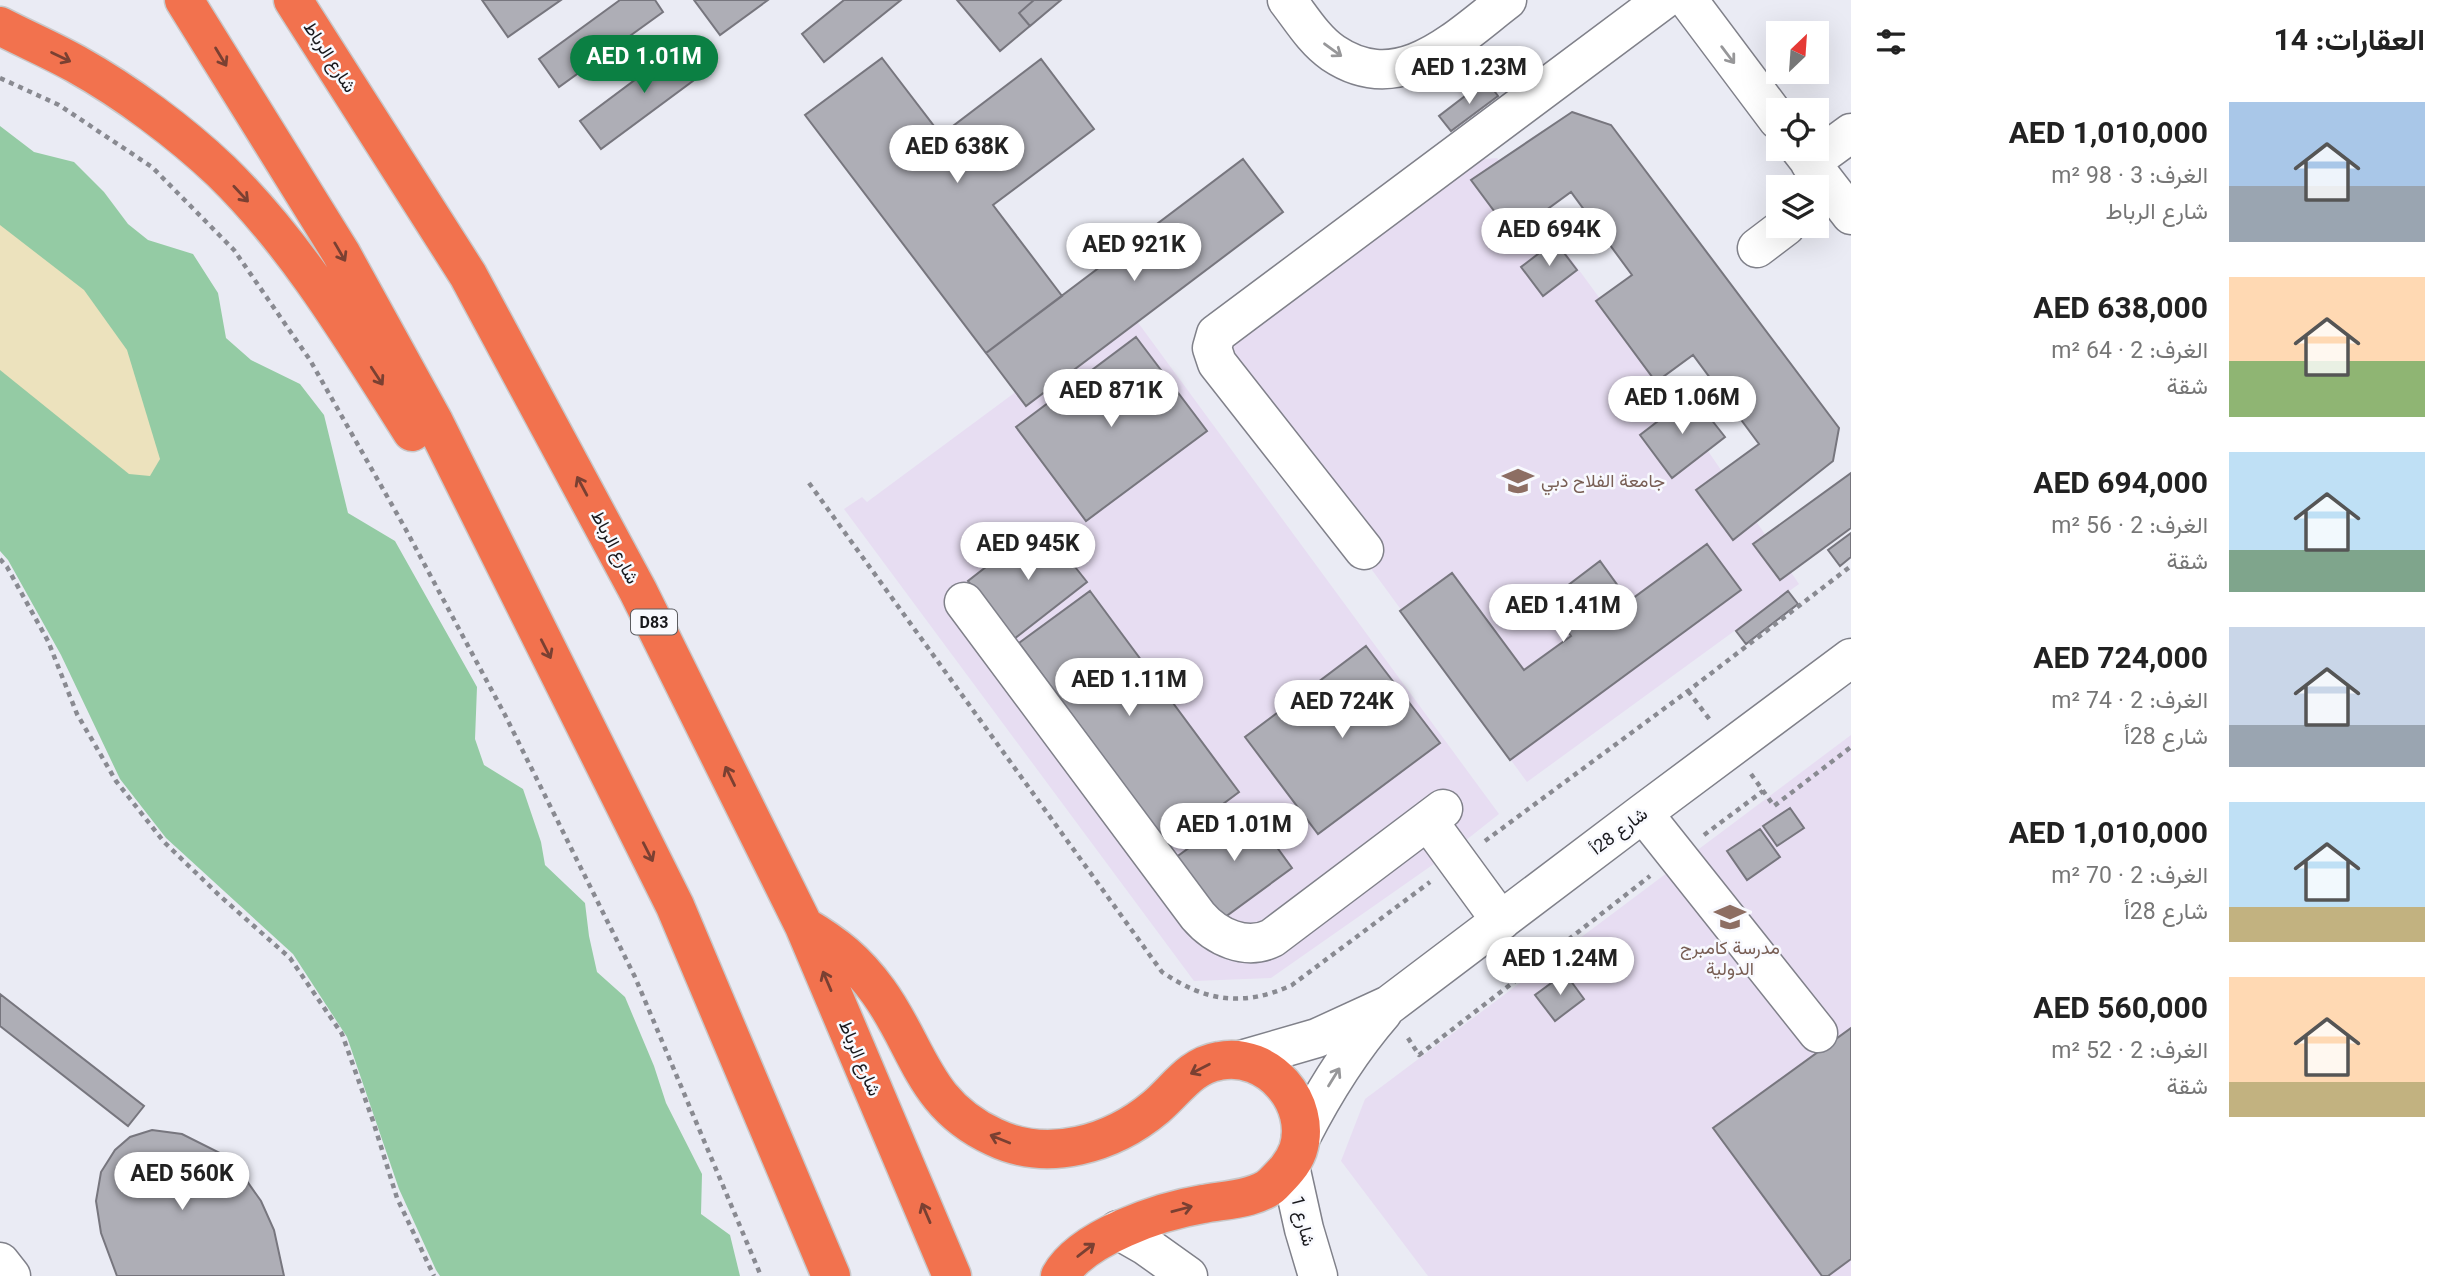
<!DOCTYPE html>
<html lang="ar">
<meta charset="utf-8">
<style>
body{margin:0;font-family:Georgia,Vazirmatn,serif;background:#f6f6f6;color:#222;direction:rtl;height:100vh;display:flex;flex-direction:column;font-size:26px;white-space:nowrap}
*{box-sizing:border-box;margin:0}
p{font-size:23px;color:#767676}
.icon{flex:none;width:38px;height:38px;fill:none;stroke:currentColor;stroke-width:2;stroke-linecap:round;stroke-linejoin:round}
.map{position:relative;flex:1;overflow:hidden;direction:ltr}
.details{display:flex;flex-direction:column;background:#fff;width:595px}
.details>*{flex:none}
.needle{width:46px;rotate:25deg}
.tools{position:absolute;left:1766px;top:21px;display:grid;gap:14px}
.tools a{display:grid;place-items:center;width:63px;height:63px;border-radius:0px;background:#fff;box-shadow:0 7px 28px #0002;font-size:35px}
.price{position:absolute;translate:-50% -60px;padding:0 16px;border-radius:24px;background:#fff;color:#222;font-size:23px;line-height:46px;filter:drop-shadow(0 2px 4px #0008)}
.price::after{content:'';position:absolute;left:50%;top:42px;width:21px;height:16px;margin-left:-10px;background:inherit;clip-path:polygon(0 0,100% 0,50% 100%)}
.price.current{background:#0b8043;color:#fff}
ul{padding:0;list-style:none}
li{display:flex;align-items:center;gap:21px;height:175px;padding:0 21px}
li span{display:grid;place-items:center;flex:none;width:196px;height:140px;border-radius:0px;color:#555}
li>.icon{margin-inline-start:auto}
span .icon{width:84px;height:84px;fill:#fffc;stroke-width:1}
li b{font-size:30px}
h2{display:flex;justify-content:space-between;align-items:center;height:84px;padding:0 21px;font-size:30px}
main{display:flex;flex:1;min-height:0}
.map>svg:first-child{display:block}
.education{fill:#e7ddf2}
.green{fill:#94cba4}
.sand{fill:#ece2bd}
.building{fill:#aeaeb6;stroke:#77767e;stroke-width:2}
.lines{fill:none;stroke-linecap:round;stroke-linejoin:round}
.minor-casing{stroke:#80818a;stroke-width:41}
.highway-casing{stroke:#c8c8c9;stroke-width:41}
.path{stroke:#898a91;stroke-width:4.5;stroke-dasharray:5 5;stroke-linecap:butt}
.minor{stroke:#fff;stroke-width:38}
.highway{stroke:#f2724e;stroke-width:38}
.oneway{stroke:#979799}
.oneway2{stroke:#7a4032}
.labels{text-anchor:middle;stroke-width:5;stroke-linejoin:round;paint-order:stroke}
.shield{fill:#f8f9fe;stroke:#5b5c60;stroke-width:2}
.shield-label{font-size:16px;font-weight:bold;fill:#18181c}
.street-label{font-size:18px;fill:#18181c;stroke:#f8f9fe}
.education-label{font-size:18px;fill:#785e54;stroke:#f8f9fe;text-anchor:start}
</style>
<main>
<section class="details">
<h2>العقارات: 14<svg class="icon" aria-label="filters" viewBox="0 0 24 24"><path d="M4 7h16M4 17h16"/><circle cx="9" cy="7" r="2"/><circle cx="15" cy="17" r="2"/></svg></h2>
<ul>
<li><span style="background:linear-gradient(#a9c7e8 60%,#9aa5b1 0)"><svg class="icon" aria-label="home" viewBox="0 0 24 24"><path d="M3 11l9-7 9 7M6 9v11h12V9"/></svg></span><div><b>AED 1,010,000</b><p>الغرف: 3 · 98 m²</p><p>شارع الرباط</p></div></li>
<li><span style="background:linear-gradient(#ffd9b3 60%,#8fb573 0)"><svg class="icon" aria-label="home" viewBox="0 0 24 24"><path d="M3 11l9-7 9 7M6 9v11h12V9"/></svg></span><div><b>AED 638,000</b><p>الغرف: 2 · 64 m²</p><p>شقة</p></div></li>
<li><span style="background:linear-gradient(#bfe0f5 70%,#7fa58c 0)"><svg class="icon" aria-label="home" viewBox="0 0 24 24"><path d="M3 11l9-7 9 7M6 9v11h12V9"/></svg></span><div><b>AED 694,000</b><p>الغرف: 2 · 56 m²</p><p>شقة</p></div></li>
<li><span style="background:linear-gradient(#c9d6e8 70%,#9aa5b1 0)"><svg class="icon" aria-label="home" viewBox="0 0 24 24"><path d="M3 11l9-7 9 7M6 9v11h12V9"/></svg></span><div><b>AED 724,000</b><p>الغرف: 2 · 74 m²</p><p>شارع 28أ</p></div></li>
<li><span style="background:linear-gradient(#bfe0f5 75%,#c2b280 0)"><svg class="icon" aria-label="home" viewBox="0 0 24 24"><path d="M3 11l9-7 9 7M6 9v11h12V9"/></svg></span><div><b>AED 1,010,000</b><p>الغرف: 2 · 70 m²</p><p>شارع 28أ</p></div></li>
<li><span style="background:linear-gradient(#ffd9b3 75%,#c2b280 0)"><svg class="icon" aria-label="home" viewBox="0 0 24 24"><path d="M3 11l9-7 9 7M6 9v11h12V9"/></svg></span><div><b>AED 560,000</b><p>الغرف: 2 · 52 m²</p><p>شقة</p></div></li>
</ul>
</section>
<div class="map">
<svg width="1851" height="1276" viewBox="0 0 1851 1276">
<rect width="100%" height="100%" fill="#eaebf4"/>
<path class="education" d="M1497 158 1658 378 1799 584 1527 782 1209 347 1484 159Z
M1128 309 1499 814 1451 852 1271 978 1194 981 844 509 862 497 867 502Z
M1851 735V1276H1428L1341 1161 1365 1099Z"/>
<path class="green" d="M0 126 34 152 74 162 104 192 128 224 148 240 193 254 218 293 226 338 251 360 300 384 324 415 348 513 395 541 477 687 475 739 484 765 523 789 541 842 545 865 585 903 589 936 597 972 625 997 654 1066 666 1103 702 1174 701 1214 730 1235 740 1276H440L436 1270 399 1189 347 1037 293 954 166 838 120 779 61 655 8 560 0 551Z"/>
<path class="sand" d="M0 225 84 290 127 350 160 459 150 476 129 474 0 370Z"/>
<path class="building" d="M482 0H561L508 37Z
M620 0H655L663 12 559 87 539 59Z
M694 0H768L720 35Z
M844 0H901L824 62 802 34Z
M957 0H1034L1019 13 1030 26 1000 51Z
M1034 0H1061L1030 26 1019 13Z
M687 41 709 69 601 149 580 121Z
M882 58 941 135 1041 59 1094 129 993 205 1062 296 986 353 805 115Z
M1486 80 1498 96 1451 131 1439 116Z
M1572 112 1611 125 1839 428 1833 461 1733 540 1696 490 1759 444 1693 355 1656 382 1596 301 1632 275 1571 192 1512 235 1471 180Z
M1243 159 1283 212 1026 406 986 353Z
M1555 241 1577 270 1543 296 1521 267Z
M1136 337 1207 431 1086 521 1016 427Z
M1692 395 1725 437 1672 478 1640 435Z
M1851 473V528L1780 580 1753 544Z
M1041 524 1087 582 1014 639 968 581Z
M1851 533V557L1840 566 1828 550Z
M1707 544 1741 590 1510 760 1400 611 1452 573 1524 670 1571 636 1546 602 1600 561 1629 601Z
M1090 591 1239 792 1168 845 1019 643Z
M1788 591 1798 604 1746 644 1736 631Z
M1366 646 1440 743 1318 834 1245 737Z
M1247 806 1292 868 1221 920 1175 858Z
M1790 808 1804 828 1777 846 1763 826Z
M1760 829 1780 857 1747 880 1727 851Z
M1565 973 1584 999 1555 1021 1535 995Z
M0 994 144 1106 128 1126 0 1026Z
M1851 1028V1259L1828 1276H1822L1713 1128Z
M152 1130 182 1134 220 1153 244 1177 261 1201 274 1230 284 1276H117L101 1233 96 1201 101 1172 115 1150 130 1137Z"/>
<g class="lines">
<defs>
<path id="minor" d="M1287 0C1301 18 1314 40 1333 53 1400 98 1456 39 1507 0
M1688 0 1778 120
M1800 149 1851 215
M1810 163 1851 133
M1757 248 1786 226
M1364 550 1217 363 1212 348 1216 334 1663 0
M964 602 1198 916C1216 937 1246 951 1272 938L1443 809
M1643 813 1818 1033
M1428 821 1501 921
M1241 1060 1317 1038 1389 1005 1643 813 1851 658
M1301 1137C1324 1092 1350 1050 1383 1012
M1290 1166 1304 1229 1318 1276
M1118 1230 1146 1246 1188 1276
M0 1262 11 1276"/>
<path id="highway" d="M184 0 341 253 434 422 675 906 831 1276
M293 0 468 275 638 591 804 926 952 1276
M0 26C25 39 51 50 76 64 126 92 180 132 221 171 299 247 354 341 412 432
M804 926C836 945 856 961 878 991 919 1047 922 1104 994 1137 1048 1163 1112 1144 1156 1107 1177 1089 1190 1066 1219 1061 1268 1051 1313 1103 1298 1150 1293 1164 1283 1174 1273 1184 1258 1199 1223 1200 1203 1204 1161 1211 1082 1237 1060 1276"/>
</defs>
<use href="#minor" class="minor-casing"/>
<use href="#highway" class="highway-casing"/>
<path class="path" d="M0 78 59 105 152 167 234 250 310 360 405 528 505 715 635 977 761 1276
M809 483 1162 972C1206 1002 1244 1007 1292 985L1430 882
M0 559 7 567 48 641 77 714 116 781 164 842 220 896 290 958 342 1034 373 1121 397 1198 434 1276
M1688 691 1710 720
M1751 774 1774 806 1851 747
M1704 835 1763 791
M1485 841 1688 691 1851 566
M1537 964 1650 876
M1408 1038 1419 1055 1537 964 1523 948"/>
<use href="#minor" class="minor"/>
<use href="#highway" class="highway"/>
</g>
<defs><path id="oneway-shaft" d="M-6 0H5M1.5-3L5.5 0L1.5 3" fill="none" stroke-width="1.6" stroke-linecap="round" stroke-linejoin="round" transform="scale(1.75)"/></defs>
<g class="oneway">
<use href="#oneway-shaft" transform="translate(1333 50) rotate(36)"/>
<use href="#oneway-shaft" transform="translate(1728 55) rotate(53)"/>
<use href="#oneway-shaft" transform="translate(1334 1077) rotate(-58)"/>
</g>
<g class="oneway2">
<use href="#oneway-shaft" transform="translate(61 57) rotate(26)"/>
<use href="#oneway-shaft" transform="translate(221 57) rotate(59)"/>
<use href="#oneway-shaft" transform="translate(241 194) rotate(47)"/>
<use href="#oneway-shaft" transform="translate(340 252) rotate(60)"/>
<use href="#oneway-shaft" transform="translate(377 376) rotate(57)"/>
<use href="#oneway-shaft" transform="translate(582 486) rotate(-118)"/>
<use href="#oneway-shaft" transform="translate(546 649) rotate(63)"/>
<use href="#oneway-shaft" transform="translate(730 776) rotate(-116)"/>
<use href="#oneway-shaft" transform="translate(648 852) rotate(63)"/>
<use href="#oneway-shaft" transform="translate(827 981) rotate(-113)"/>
<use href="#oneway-shaft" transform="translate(1200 1069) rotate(153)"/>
<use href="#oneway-shaft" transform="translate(1000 1139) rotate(-158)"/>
<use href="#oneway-shaft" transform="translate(1182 1209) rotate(-15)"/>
<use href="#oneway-shaft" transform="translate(926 1213) rotate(-113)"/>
<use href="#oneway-shaft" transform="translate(1086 1250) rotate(-38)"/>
</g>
<defs>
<symbol id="university-bare" viewBox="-9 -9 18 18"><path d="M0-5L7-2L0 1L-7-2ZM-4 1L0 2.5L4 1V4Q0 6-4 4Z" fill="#8d6e63" stroke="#f8f9fe" stroke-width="2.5" paint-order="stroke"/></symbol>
<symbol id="school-bare" viewBox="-9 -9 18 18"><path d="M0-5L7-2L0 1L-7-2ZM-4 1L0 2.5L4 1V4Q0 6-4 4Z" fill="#8d6e63" stroke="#f8f9fe" stroke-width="2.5" paint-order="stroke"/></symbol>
</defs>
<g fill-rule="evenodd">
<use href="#university-bare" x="1496" y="459" width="44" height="44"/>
<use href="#school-bare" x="1708" y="895" width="44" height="44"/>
</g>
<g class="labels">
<rect class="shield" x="631" y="609.5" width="46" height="25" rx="5"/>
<g class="shield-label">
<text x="654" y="628">D83</text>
</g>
<g class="street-label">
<text transform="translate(330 57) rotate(57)" y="6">شارع الرباط</text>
<text transform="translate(615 547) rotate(62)" y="6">شارع الرباط</text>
<text transform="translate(1619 831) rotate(-37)" y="6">شارع 28أ</text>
<text transform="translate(860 1058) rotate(67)" y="6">شارع الرباط</text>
<text transform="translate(1303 1221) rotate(76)" y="6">شارع 1</text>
</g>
<g class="education-label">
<text x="1541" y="487">جامعة الفلاح دبي</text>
<text x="1730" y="954" text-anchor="middle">مدرسة كامبرج<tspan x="1730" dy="21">الدولية</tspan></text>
</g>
</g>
</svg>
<div class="tools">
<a><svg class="needle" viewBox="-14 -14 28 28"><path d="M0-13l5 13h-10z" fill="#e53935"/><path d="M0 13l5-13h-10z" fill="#767676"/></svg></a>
<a><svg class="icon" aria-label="locate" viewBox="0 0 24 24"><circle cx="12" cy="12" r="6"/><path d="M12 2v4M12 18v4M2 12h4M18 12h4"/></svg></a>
<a><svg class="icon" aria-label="layers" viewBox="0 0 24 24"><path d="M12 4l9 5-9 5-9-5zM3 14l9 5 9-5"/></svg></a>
</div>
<b class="price current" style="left:644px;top:95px">AED 1.01M</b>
<b class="price" style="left:1469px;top:106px">AED 1.23M</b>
<b class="price" style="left:957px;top:185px">AED 638K</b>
<b class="price" style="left:1549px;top:268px">AED 694K</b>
<b class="price" style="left:1134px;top:283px">AED 921K</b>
<b class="price" style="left:1111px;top:429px">AED 871K</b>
<b class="price" style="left:1682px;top:436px">AED 1.06M</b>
<b class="price" style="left:1028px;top:582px">AED 945K</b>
<b class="price" style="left:1563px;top:644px">AED 1.41M</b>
<b class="price" style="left:1129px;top:718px">AED 1.11M</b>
<b class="price" style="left:1342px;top:740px">AED 724K</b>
<b class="price" style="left:1234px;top:863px">AED 1.01M</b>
<b class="price" style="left:1560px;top:997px">AED 1.24M</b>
<b class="price" style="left:182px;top:1212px">AED 560K</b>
</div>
</main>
